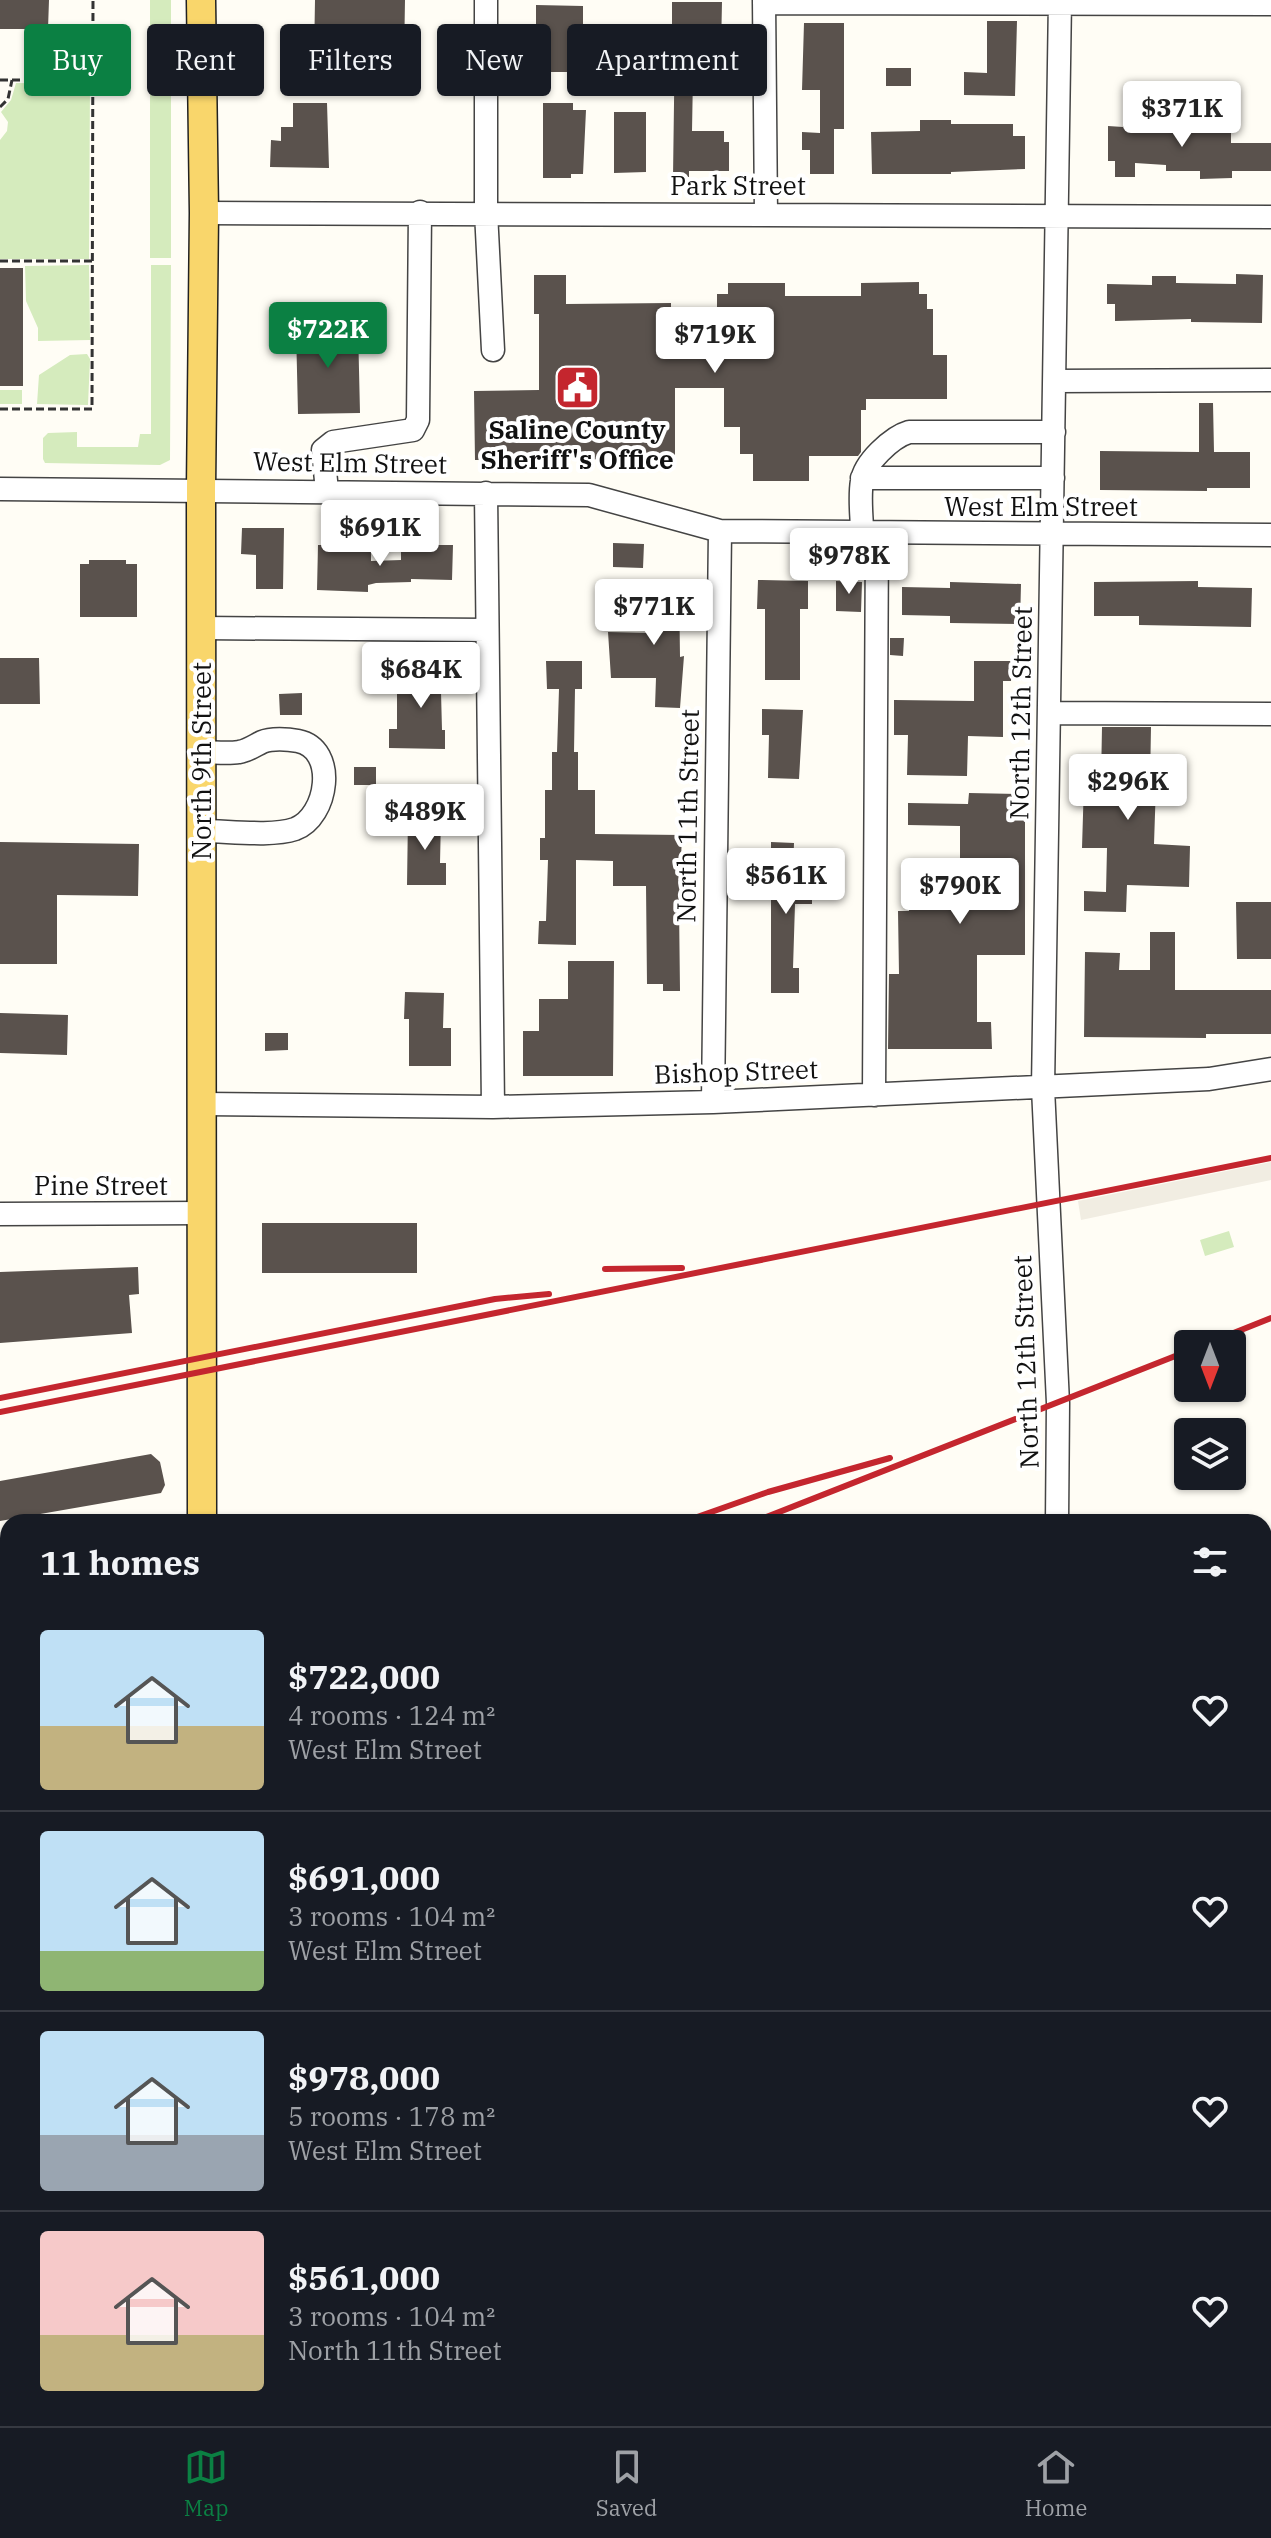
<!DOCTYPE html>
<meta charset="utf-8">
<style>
body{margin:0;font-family:"IBM Plex Serif",serif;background:#242831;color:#f1f3f6;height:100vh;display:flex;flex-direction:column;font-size:30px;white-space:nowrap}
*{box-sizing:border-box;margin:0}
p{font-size:26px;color:#9ea1a6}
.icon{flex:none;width:44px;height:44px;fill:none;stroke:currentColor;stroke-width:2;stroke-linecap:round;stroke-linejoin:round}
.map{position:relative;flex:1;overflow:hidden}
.panel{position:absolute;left:0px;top:1514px;width:1272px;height:912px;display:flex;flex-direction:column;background:#171b24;border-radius:24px 24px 0 0;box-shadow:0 2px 6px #0004}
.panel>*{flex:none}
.top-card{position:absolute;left:24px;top:24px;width:800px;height:72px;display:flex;gap:16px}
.needle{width:52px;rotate:180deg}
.controls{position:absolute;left:1174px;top:1330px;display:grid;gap:16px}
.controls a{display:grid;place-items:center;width:72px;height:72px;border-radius:8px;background:#171b24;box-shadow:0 2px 6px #0004;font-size:40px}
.price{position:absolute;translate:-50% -68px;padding:0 18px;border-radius:8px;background:#fff;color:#222;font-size:26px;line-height:52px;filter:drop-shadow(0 2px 4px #0008)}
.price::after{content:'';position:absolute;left:50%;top:48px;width:24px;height:18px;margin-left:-12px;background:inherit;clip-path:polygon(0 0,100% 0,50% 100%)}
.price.on{background:#0b8043;color:#fff}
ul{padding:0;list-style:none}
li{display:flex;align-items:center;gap:24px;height:200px;padding:0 40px}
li+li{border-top:2px solid #363941}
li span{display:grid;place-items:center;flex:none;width:224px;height:160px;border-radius:8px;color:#555}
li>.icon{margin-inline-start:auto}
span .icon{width:96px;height:96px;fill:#fffc;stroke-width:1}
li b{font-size:34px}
h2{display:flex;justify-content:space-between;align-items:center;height:96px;padding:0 40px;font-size:34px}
.tag{padding:0 28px;border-radius:8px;background:#171b24;box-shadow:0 2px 6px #0004;font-size:28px;line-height:72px}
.tag.on{background:#0b8043;color:#fff}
.tab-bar{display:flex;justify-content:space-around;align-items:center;height:112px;border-top:2px solid #363941;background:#171b24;font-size:22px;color:#9ea1a6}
.tab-bar a{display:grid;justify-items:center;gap:4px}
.tab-bar .on{color:#0b8043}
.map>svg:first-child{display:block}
.green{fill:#d5ebbd}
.plaza{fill:#f1ede2}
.building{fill:#5a524d}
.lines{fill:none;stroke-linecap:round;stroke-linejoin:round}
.minor-casing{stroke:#444;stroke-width:25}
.major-casing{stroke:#222;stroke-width:31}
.path{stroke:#333;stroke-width:3;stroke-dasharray:8 4;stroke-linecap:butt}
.minor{stroke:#fff;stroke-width:22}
.major{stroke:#f9d66b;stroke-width:28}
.rail{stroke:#c4262e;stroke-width:6}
.labels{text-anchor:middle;stroke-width:8;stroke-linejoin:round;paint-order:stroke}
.street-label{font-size:26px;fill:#111;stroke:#fff}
.poi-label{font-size:26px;font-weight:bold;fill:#111;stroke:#fff}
</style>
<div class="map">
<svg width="1271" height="2426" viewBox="0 0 1271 2426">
<rect width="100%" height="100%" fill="#fffdf5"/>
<path class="green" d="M150 0H171V75H150Z
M89 53V76H62V54Z
M16 83 90 84 89 259H0V140L7 131 8 122 1 112 11 100Z
M150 84H171V258H150Z
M89 265 90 340 38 341V328L26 301 25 266Z
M151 265H171L170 460 160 465 45 463 43 459V438L48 433 77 432V447H138L140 434H151Z
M87 354 90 359 88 405 37 404 39 375 70 355Z
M0 390H22V404H0Z
M1229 1231 1234 1247 1205 1256 1200 1240Z"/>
<path class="plaza" d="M1271 1162V1180L1081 1220 1078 1201Z"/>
<path class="building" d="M0 0H49L48 29H0Z
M315 0H405L404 59 314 58Z
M672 2H722L721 49H725V75H693L692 131H724V142H729V171H689V177H673L675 29H672Z
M536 5 583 6V33H579V72H540V32H536Z
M987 21H1017L1015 96 964 95V72L987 73Z
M804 23H844V129H834V174H810V150H802V132L820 133V90H802Z
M886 68H911V86H886Z
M1123 102H1143L1142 130 1231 129V143H1271V171H1232V178L1200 179V171H1166V165L1135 163V177H1115V161H1108V126L1123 127Z
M293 103H327L329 168 270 167 271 140 281 141V127H293Z
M543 103H573V110H586L583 174H571V178H543Z
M614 112H646V172L614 173Z
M920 120H951V124H1013V136H1025V169L951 172V174H872L871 132 920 131Z
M0 268H23V386H0Z
M1236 274 1263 275 1262 323 1191 322V319L1115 321V304H1107V284L1152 285V276H1176V283L1236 284Z
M534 275H566V304L671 303V313H708V309H717V294H728V283H785V296H861V283L919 282V294H927V309H933V355H947V399H866V410H861V452L858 456H809V481H753V454H740V427H724V388H675V459L475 460 474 391 539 390V314H534Z
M358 327 360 413 298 414 296 328Z
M1199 403H1213L1214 452H1250V488H1207V491L1100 490V451L1199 452Z
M242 528H284L283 589H256V555L241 554Z
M613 543 644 544 643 568 613 567Z
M318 545H346V552L371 551V561L401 560V552H426V545H453L452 580 411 579V582L376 583 368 585V592L317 590Z
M89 560H126V564H137V617H80V564H89Z
M758 580 808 581V609H800V680H765V609H757Z
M645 581 679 582 680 657 684 656 680 708 655 707 656 678H611L608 632 651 633 652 601H644Z
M836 581 862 582 861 612 836 611Z
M1198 581V587L1252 588 1251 627 1139 625V616H1094V582Z
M950 582 1021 584 1020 624 950 623V616L902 615V587L950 588Z
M890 638H904L903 656 890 655Z
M419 653H440L442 730H445V749L389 748V729H397V691H419Z
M0 658H39L40 704H0Z
M546 661H582V689H575L574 752H578V790H595V834L682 835 679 905 680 991H663V984H647L646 886H613V861L576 860V945L538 944 539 921H546L548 860H540V838H545V790H552V752H557L559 689H547Z
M974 661H1012L1011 681H1003V737L968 736 967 776 907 775 908 735H894V700L974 701Z
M302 693V715H280L279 694Z
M762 709 803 710 799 779 768 778 769 735H762Z
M1102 727H1151L1150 784H1156L1154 844 1190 846 1189 887 1127 885 1126 912 1084 911V891L1106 892 1107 848H1082L1084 782H1101Z
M354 767H376V785H354Z
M969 793 1025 794V955H977V1022H991L992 1049H888L889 974H899L898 911H909V895H960V826L908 825V803L968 804Z
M408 816 441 817 440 863H446V885H407Z
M0 842 139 844 138 896 57 895V964H0Z
M771 842 794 843 793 873H812V904H795L793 968H799V993H771Z
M1236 902H1271V959H1237Z
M1150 932H1175V990H1271V1034H1206V1038L1084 1037 1085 952 1120 953 1119 970H1150Z
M568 961H614L613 1076H523V1031H539V999H568Z
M405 992 444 993 443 1028H451V1066H409V1019H404Z
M0 1013 68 1015 67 1055 0 1053Z
M265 1033H288V1050L265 1051Z
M262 1223H417V1273H262Z
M138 1267 139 1294 129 1295 132 1333 0 1343V1272Z
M151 1454 160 1462 165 1485 161 1493 0 1521V1481Z"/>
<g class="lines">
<defs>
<path id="minor" d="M486 0V212L493 350
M764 0 766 214
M764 3 1271 4
M204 213 1271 217
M1055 381 1271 380
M862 478H1053
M0 489 589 495 720 531 1271 535
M327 491 323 450 333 442 413 430 418 420 420 212
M486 493 493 1107
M862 533C862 516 859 498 862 481 864 463 892 437 909 432H1054
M201 628 487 630
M1049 713 1271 714
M202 752C214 752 227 754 239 752 247 751 254 746 262 742 271 738 288 739 298 741 338 749 328 817 295 829 271 837 228 831 202 831
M874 1095 877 533
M713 1102 720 531
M203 1104 493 1107 713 1102 1209 1079 1271 1069
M0 1214 203 1213
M1057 1522 1058 1403 1043 1088 1060 0
M1264 1672H1271
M0 1675H8
M0 2234H8
M1264 2241H1271
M350 2418V2426
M635 2418V2426
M917 2418V2426
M1200 2418V2426
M490 2426V2418
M775 2426V2418
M1060 2426V2418"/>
<path id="major" d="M201 0 204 213 201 489 202 1522
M204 2418V2426"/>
</defs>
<use href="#minor" class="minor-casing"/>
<use href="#major" class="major-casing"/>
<path class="path" d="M0 80H92
M0 107 8 99 12 80
M0 261H92
M0 409H92L93 0"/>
<use href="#minor" class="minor"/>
<use href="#major" class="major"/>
<path class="rail" d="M605 1269 682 1268
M1206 1344 1271 1318
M0 1398 495 1299 549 1294
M0 1412 1271 1158
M683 1522 768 1492 890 1458
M754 1522 1188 1351
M0 1695H8
M0 1817 8 1814"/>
</g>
<defs>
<symbol id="civic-square" viewBox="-11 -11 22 22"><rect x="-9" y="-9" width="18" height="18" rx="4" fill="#c4262e" stroke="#fff"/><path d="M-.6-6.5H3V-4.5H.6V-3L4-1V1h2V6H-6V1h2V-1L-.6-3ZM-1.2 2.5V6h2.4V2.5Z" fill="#fff"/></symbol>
</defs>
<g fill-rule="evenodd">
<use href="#civic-square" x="552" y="362" width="51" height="51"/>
</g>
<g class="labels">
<g class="street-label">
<text x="738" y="195">Park Street</text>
<text transform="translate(350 463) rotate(1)" y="9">West Elm Street</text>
<text x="1041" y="516">West Elm Street</text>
<text transform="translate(1021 713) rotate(-89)" y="9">North 12th Street</text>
<text transform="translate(202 761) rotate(-90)" y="9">North 9th Street</text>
<text transform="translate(688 816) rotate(-89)" y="9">North 11th Street</text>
<text transform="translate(736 1072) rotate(-2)" y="9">Bishop Street</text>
<text x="101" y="1195">Pine Street</text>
<text transform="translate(1026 1362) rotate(-92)" y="9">North 12th Street</text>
</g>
<g class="poi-label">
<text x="577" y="439">Saline County<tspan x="577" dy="30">Sheriff's Office</tspan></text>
</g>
</g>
</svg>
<div class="controls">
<a><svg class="needle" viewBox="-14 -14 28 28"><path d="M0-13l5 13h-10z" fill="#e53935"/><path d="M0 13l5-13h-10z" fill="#9ea1a6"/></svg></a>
<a><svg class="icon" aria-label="layers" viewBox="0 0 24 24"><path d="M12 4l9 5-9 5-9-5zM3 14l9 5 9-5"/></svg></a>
</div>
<b class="price" style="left:1182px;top:149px">$371K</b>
<b class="price on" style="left:328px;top:370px">$722K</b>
<b class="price" style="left:715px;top:375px">$719K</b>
<b class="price" style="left:380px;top:568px">$691K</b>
<b class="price" style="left:849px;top:596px">$978K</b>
<b class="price" style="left:654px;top:647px">$771K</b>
<b class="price" style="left:421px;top:710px">$684K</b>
<b class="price" style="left:1128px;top:822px">$296K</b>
<b class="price" style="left:425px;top:852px">$489K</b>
<b class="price" style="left:786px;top:916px">$561K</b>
<b class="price" style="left:960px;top:926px">$790K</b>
<div class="top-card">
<a class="tag on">Buy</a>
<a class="tag">Rent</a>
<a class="tag">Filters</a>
<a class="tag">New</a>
<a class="tag">Apartment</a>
</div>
<section class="panel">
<h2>11 homes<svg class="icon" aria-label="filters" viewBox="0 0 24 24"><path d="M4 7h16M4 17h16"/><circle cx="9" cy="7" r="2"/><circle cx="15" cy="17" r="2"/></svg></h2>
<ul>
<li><span style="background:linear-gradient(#bfe0f5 60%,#c2b280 0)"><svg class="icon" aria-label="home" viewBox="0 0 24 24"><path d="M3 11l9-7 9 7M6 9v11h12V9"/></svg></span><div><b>$722,000</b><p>4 rooms · 124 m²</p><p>West Elm Street</p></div><svg class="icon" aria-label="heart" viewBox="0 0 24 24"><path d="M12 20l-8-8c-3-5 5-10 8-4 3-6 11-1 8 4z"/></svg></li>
<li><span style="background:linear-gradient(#bfe0f5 75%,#8fb573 0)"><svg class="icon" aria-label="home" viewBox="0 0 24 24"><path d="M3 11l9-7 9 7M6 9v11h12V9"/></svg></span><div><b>$691,000</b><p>3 rooms · 104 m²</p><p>West Elm Street</p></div><svg class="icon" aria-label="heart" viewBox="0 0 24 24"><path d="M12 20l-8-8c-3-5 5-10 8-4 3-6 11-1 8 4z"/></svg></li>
<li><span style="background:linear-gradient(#bfe0f5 65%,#9aa5b1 0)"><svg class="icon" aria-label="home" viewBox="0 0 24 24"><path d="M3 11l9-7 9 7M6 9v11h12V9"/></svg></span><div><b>$978,000</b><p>5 rooms · 178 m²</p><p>West Elm Street</p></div><svg class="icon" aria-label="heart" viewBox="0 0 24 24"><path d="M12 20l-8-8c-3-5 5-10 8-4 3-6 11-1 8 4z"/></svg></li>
<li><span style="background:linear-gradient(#f6c9c9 65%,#c2b280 0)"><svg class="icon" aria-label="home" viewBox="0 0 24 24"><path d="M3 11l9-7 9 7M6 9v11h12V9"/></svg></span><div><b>$561,000</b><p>3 rooms · 104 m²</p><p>North 11th Street</p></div><svg class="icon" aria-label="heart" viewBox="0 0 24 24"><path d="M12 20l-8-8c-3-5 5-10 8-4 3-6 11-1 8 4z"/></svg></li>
</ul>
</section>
</div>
<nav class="tab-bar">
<a class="on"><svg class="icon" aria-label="map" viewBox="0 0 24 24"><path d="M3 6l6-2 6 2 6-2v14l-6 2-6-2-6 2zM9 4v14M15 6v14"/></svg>Map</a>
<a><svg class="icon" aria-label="saved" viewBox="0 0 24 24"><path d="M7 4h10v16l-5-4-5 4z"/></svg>Saved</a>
<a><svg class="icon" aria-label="home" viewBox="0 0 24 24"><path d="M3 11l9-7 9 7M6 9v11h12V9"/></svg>Home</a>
</nav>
